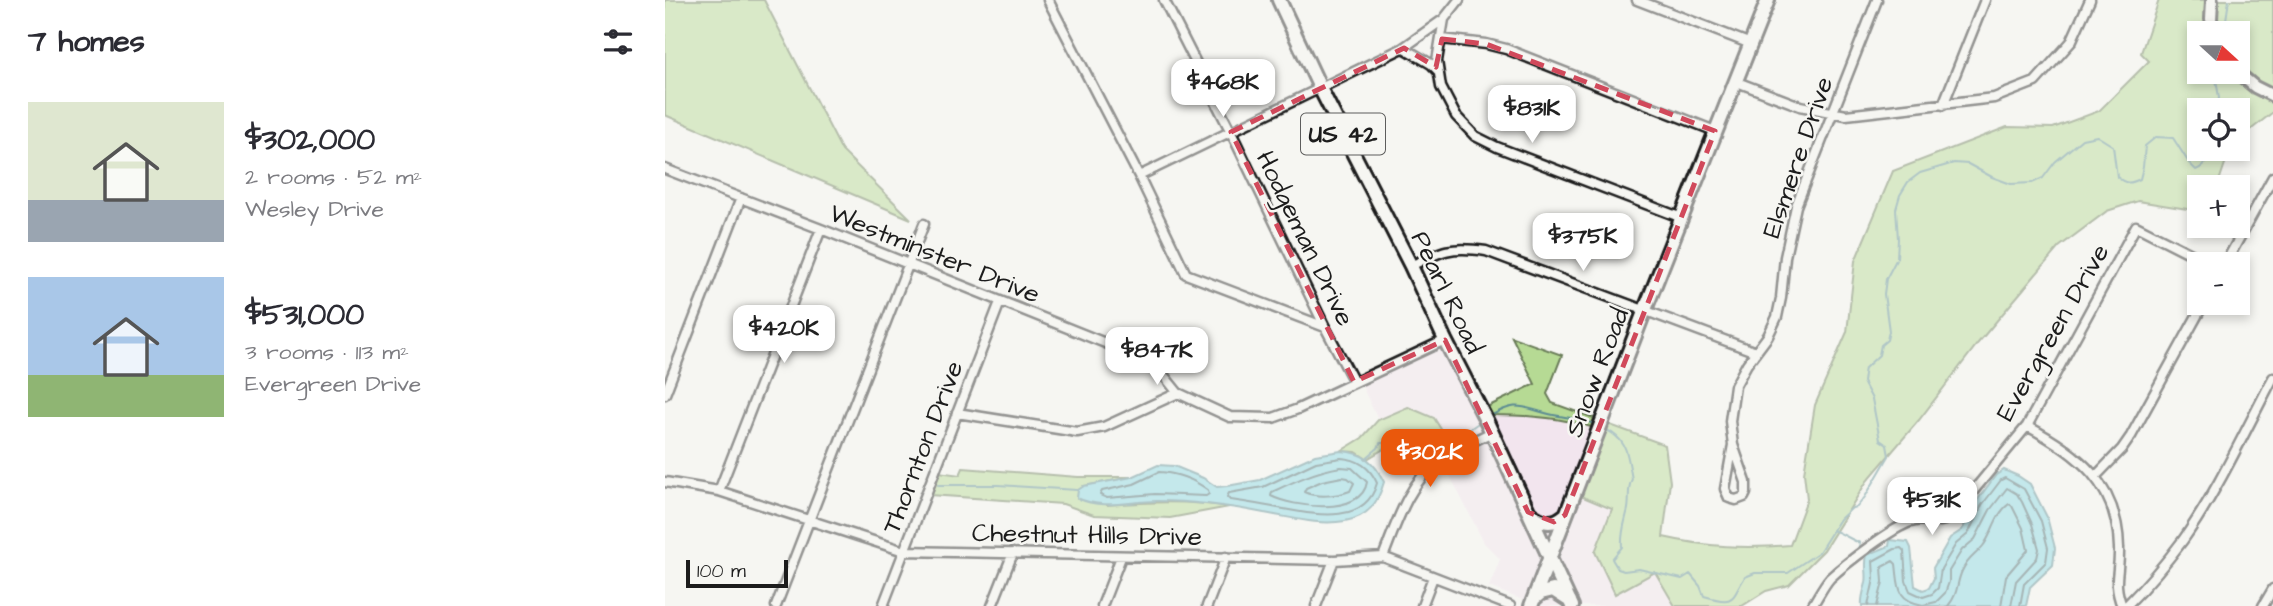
<!DOCTYPE html>
<meta charset="utf-8">
<style>
body{margin:0;font-family:"Architects Daughter",sans-serif;background:#f2f2f3;color:#2b2b33;height:100vh;display:flex;flex-direction:column;font-size:26px;white-space:nowrap}
*{box-sizing:border-box;margin:0}
p{font-size:23px;color:#7c7c81}
.icon{flex:none;width:38px;height:38px;fill:none;stroke:currentColor;stroke-width:2;stroke-linecap:round;stroke-linejoin:round}
.map{position:relative;flex:1;overflow:hidden}
.details{display:flex;flex-direction:column;background:#fff;width:665px}
.details>*{flex:none}
.needle{width:46px;rotate:111deg}
.fabs{position:absolute;left:1522px;top:21px;display:grid;gap:14px}
.fabs a{display:grid;place-items:center;width:63px;height:63px;border-radius:0px;background:#fff;box-shadow:0 4px 10px #0003;font-size:35px}
.scale{position:absolute;left:21px;bottom:18px;width:102px;box-sizing:border-box;padding-left:7px;border:4px solid #1c1c1c;border-top:0;font-size:19px;line-height:24px;white-space:nowrap;color:#1c1c1c;-webkit-text-stroke:5px #f6f6f2;paint-order:stroke}
.price{position:absolute;translate:-50% -60px;padding:0 16px;border-radius:14px;background:#fff;color:#222;font-size:23px;line-height:46px;filter:drop-shadow(0 2px 4px #0008)}
.price::after{content:'';position:absolute;left:50%;top:42px;width:21px;height:16px;margin-left:-10px;background:inherit;clip-path:polygon(0 0,100% 0,50% 100%)}
.price.active{background:#ea580c;color:#fff}
ul{padding:0;list-style:none}
li{display:flex;align-items:center;gap:21px;height:175px;padding:0 28px}
li span{display:grid;place-items:center;flex:none;width:196px;height:140px;border-radius:0px;color:#555}
li>.icon{margin-inline-start:auto}
span .icon{width:84px;height:84px;fill:#fffc;stroke-width:1}
li b{font-size:30px}
h2{display:flex;justify-content:space-between;align-items:center;height:84px;padding:0 28px;font-size:30px}
main{display:flex;flex:1;min-height:0}
.map>svg:first-child{display:block}
.built{fill:#f2e5ee}
.green{fill:#b6da94;stroke:#697b58;stroke-width:2;fill-rule:evenodd}
.water{fill:#87d7e3;stroke:#5c8c93;stroke-width:2}
.lines{fill:none;stroke-linecap:round;stroke-linejoin:round}
.shore{stroke:#47676c;stroke-width:2}
.stream{stroke:#5c8c93;stroke-width:2}
.street-casing{stroke:#1c1c1c;stroke-width:13}
.secondary-casing{stroke:#1c1c1c;stroke-width:16}
.primary-casing{stroke:#1c1c1c;stroke-width:18}
.street{stroke:#f6f6f2;stroke-width:8}
.secondary{stroke:#f6f6f2;stroke-width:10}
.primary{stroke:#f6f6f2;stroke-width:12}
.marked{fill:none;stroke:#d1495b;stroke-width:5;stroke-dasharray:14 9;stroke-linejoin:round}
.labels{text-anchor:middle;stroke-width:5;stroke-linejoin:round;paint-order:stroke}
.shield{fill:#f6f6f2;stroke:#5d5d5c;stroke-width:2}
.shield-label{font-size:24px;font-weight:bold;fill:#1c1c1c}
.street-label{font-size:26px;fill:#1c1c1c;stroke:#f6f6f2}
</style>
<main>
<section class="details">
<h2>7 homes<svg class="icon" aria-label="filters" viewBox="0 0 24 24"><path d="M4 7h16M4 17h16"/><circle cx="9" cy="7" r="2"/><circle cx="15" cy="17" r="2"/></svg></h2>
<ul>
<li><span style="background:linear-gradient(#dfe7d0 70%,#9aa5b1 0)"><svg class="icon" aria-label="home" viewBox="0 0 24 24"><path d="M3 11l9-7 9 7M6 9v11h12V9"/></svg></span><div><b>$302,000</b><p>2 rooms · 52 m²</p><p>Wesley Drive</p></div></li>
<li><span style="background:linear-gradient(#a9c7e8 70%,#8fb573 0)"><svg class="icon" aria-label="home" viewBox="0 0 24 24"><path d="M3 11l9-7 9 7M6 9v11h12V9"/></svg></span><div><b>$531,000</b><p>3 rooms · 113 m²</p><p>Evergreen Drive</p></div></li>
</ul>
</section>
<div class="map">
<svg width="1608" height="606" viewBox="0 0 1608 606">
<rect width="100%" height="100%" fill="#f6f6f2"/>
<filter id="ink" filterUnits="userSpaceOnUse"><feTurbulence type="fractalNoise" baseFrequency=".0143" numOctaves="2"/><feDisplacementMap in="SourceGraphic" scale="14" xChannelSelector="R" yChannelSelector="G"/><feConvolveMatrix kernelMatrix="1 2 1 2 8 2 1 2 1" color-interpolation-filters="sRGB"/></filter>
<g filter="url(#ink)">
<path class="built" d="M778 343 879 561 863 602 824 587 835 559 819 543 774 454 786 446 743 407 713 420 695 382Z
M827 415H860L909 422 926 427 882 542Z
M913 495 947 509 930 552 950 594 990 572 1009 606H870Z"/>
<path class="green" d="M0 0H99L177 151 246 219 0 115Z
M1494 0H1608V112L1573 140V110H1535V149H1565L1552 187H1535V211L1473 201 1442 211 1394 247 1313 343 1254 420 1202 481 1159 550 1124 585 1101 591 1077 606H1010L990 572 950 594 930 552 947 509 913 495 940 423 1000 445 1005 482 998 537C1042 547 1080 549 1125 545L1142 499 1139 473 1150 405 1182 332 1190 261 1228 171 1342 127 1388 128 1434 111 1484 61 1476 53ZM1535 33H1573V72H1535Z
M847 337 897 355 882 394 887 403 929 418 926 427C894 417 860 415 827 415L822 407 870 384Z
M743 407 769 418 787 447 765 459 754 444 732 441 702 459 691 452 676 451 697 438 713 420Z
M298 468 413 477H467L419 486 442 505C483 502 523 500 564 507L505 518 429 515 398 504 265 495 274 472 295 475Z"/>
<path class="water" d="M676 451C699 453 709 461 719 482 713 503 703 517 680 521 653 526 625 517 599 513 564 506 528 501 492 501 464 501 438 510 412 498L413 490 419 486 467 477 493 465 509 466 538 478 552 487 562 486 595 480 650 455Z
M1339 470 1353 476 1365 484 1382 517 1390 548 1388 565 1365 587 1361 606H1197C1196 597 1199 591 1201 583 1203 574 1199 566 1202 555L1224 546 1225 540 1243 542 1246 548 1250 586 1258 590 1264 588 1269 578 1268 568 1285 538 1297 530 1311 502 1331 475Z"/>
<g class="lines">
<path class="shore" d="M676 458C693 459 705 467 712 483 700 527 647 514 613 508 597 505 581 502 565 500L562 497 564 493 598 487 651 462Z
M676 467 687 468 702 482C697 517 627 507 606 496L607 492C630 481 651 471 676 467Z
M494 472C513 473 528 479 543 490L544 494 541 496 490 494 442 498 435 495 437 491 469 484Z
M677 477 683 478 689 483 685 491C672 496 652 498 639 492L641 488 657 481Z
M1203 606 1209 579 1208 561 1230 549 1236 548 1239 551 1241 581 1245 591 1258 597 1267 594 1273 588 1276 569 1291 544 1303 534 1317 505 1336 480 1340 478 1359 489 1376 521 1383 548 1381 562 1359 584 1355 606
M1212 606 1218 582 1217 567 1228 561 1231 564C1234 587 1231 600 1258 605L1271 602 1280 593 1284 582V571L1297 550 1310 539 1325 510 1342 488 1352 494 1357 502 1367 524 1374 549 1372 558 1351 581 1346 606
M1283 606C1294 593 1291 584 1297 571 1303 558 1310 556 1318 546 1328 533 1330 514 1344 504L1347 506 1358 528 1363 550 1341 576 1336 606"/>
<path class="stream" d="M1559 33 1564 0
M1550 72 1554 98 1551 110
M824 417C852 400 856 407 884 414 899 418 914 417 929 424
M940 429C964 441 962 455 967 479 961 490 966 501 962 513 959 525 956 534 957 547L947 559 953 569 959 571 974 569 1017 579 1025 574 1035 586 1039 596C1072 606 1066 598 1080 577L1090 573H1123L1154 552 1175 519 1187 508 1192 507 1200 497 1224 456 1222 445 1215 440 1207 399 1198 382 1199 374 1200 368 1214 355 1216 345 1222 340 1224 331 1219 294 1221 279 1232 258 1233 239 1231 209 1235 195 1243 182 1255 173 1289 163 1303 164 1327 177 1346 184 1367 183 1378 178 1390 162 1417 139 1432 136 1448 146 1452 177C1460 184 1465 184 1475 179L1478 167 1480 146 1491 137 1508 138 1524 163 1531 170C1541 166 1543 159 1543 149
M700 459 713 448 715 443H719C734 428 756 430 771 445L784 439H791L816 421
M273 485H333L412 490
M1168 530C1178 534 1185 539 1195 543L1192 551"/>
<defs>
<path id="street" d="M383 0 474 176 521 274 660 327
M499 0 566 132 660 327 689 382
M972 0 1086 44
M779 19 772 61 776 87 791 116 810 136 832 147 1017 218
M777 39 821 44 841 49 1050 131
M739 48 766 64 773 71
M1072 82 1135 106 1181 115 1329 98 1370 82 1406 42 1425 0
M1278 105 1320 0
M0 169 156 229 470 355 496 372 513 393
M474 176 738 48 779 19 794 0
M1560 264 1608 177
M746 266C777 250 786 246 821 251L1091 352
M0 394 76 198
M292 413 412 432 439 427 513 393 565 417 608 418 633 409 780 340
M1362 426C1413 453 1453 484 1454 548 1455 573 1447 581 1457 606
M1068 445 1060 489 1064 498 1071 500 1079 497 1081 493V482L1068 445 1065 421 1070 386 1082 364 1103 336 1112 317 1116 298 1120 257 1131 206 1212 0
M1431 476 1457 449 1466 436 1539 303
M0 482 54 491 239 551 669 560 718 557 845 606
M54 491 156 229
M718 557C732 522 743 484 774 460 789 448 810 441 827 432
M111 606 259 224
M218 606 335 302
M327 606 348 553
M437 606 456 557
M542 606 561 557
M651 606 669 560
M757 606 768 577
M1147 606C1153 597 1158 586 1165 578 1180 564 1228 527 1246 522 1271 515 1273 532 1295 507L1362 426 1471 226 1546 264
M1461 606C1482 585 1501 563 1518 540 1552 492 1580 431 1608 378
M1598 606 1608 589"/>
<path id="secondary" d="M1547 0 1546 19 1549 33
M1572 72 1590 87 1608 96"/>
<path id="primary" d="M614 0 655 88 746 266 780 340 822 422 907 606
M864 513C877 523 887 526 900 515
M869 599 876 593 888 590 905 601
M866 606 979 312 1103 0"/>
</defs>
<use href="#street" class="street-casing"/>
<use href="#secondary" class="secondary-casing"/>
<use href="#primary" class="primary-casing"/>
<use href="#street" class="street"/>
<use href="#secondary" class="secondary"/>
<use href="#primary" class="primary"/>
</g>
</g>
<path d="M0 0H1608V606H0ZM777 39 821 44 1050 131 900 515 889 522 863 512 780 340 689 382 566 132 739 48 771 67Z" fill="#f6f6f2" fill-opacity=".55" fill-rule="evenodd"/>
<path class="marked" d="M777 39 821 44 1050 131 900 515 889 522 863 512 780 340 689 382 566 132 739 48 771 67Z"/>
<g class="labels">
<rect class="shield" x="636" y="113.5" width="84" height="41" rx="5"/>
<g class="shield-label">
<text x="678" y="142">US 42</text>
</g>
<g class="street-label">
<text transform="translate(1132 157) rotate(-71)" y="9">Elsmere Drive</text>
<text transform="translate(641 238) rotate(64)" y="9">Hodgeman Drive</text>
<text transform="translate(270 253) rotate(22)" y="9">Westminster Drive</text>
<text transform="translate(783 292) rotate(64)" y="9">Pearl Road</text>
<text transform="translate(1387 332) rotate(-60)" y="9">Evergreen Drive</text>
<text transform="translate(931 372) rotate(-69)" y="9">Snow Road</text>
<text transform="translate(257 447) rotate(-69)" y="9">Thornton Drive</text>
<text transform="translate(422 534) rotate(1)" y="9">Chestnut Hills Drive</text>
</g>
</g>
</svg>
<div class="fabs">
<a><svg class="needle" viewBox="-14 -14 28 28"><path d="M0-13l5 13h-10z" fill="#e53935"/><path d="M0 13l5-13h-10z" fill="#7c7c81"/></svg></a>
<a><svg class="icon" aria-label="locate" viewBox="0 0 24 24"><circle cx="12" cy="12" r="6"/><path d="M12 2v4M12 18v4M2 12h4M18 12h4"/></svg></a>
<a>+</a>
<a>−</a>
</div>
<div class="scale">100 m</div>
<b class="price" style="left:558px;top:119px">$468K</b>
<b class="price" style="left:867px;top:145px">$831K</b>
<b class="price" style="left:918px;top:273px">$375K</b>
<b class="price" style="left:119px;top:365px">$420K</b>
<b class="price" style="left:492px;top:387px">$847K</b>
<b class="price active" style="left:765px;top:489px">$302K</b>
<b class="price" style="left:1267px;top:537px">$531K</b>
</div>
</main>
